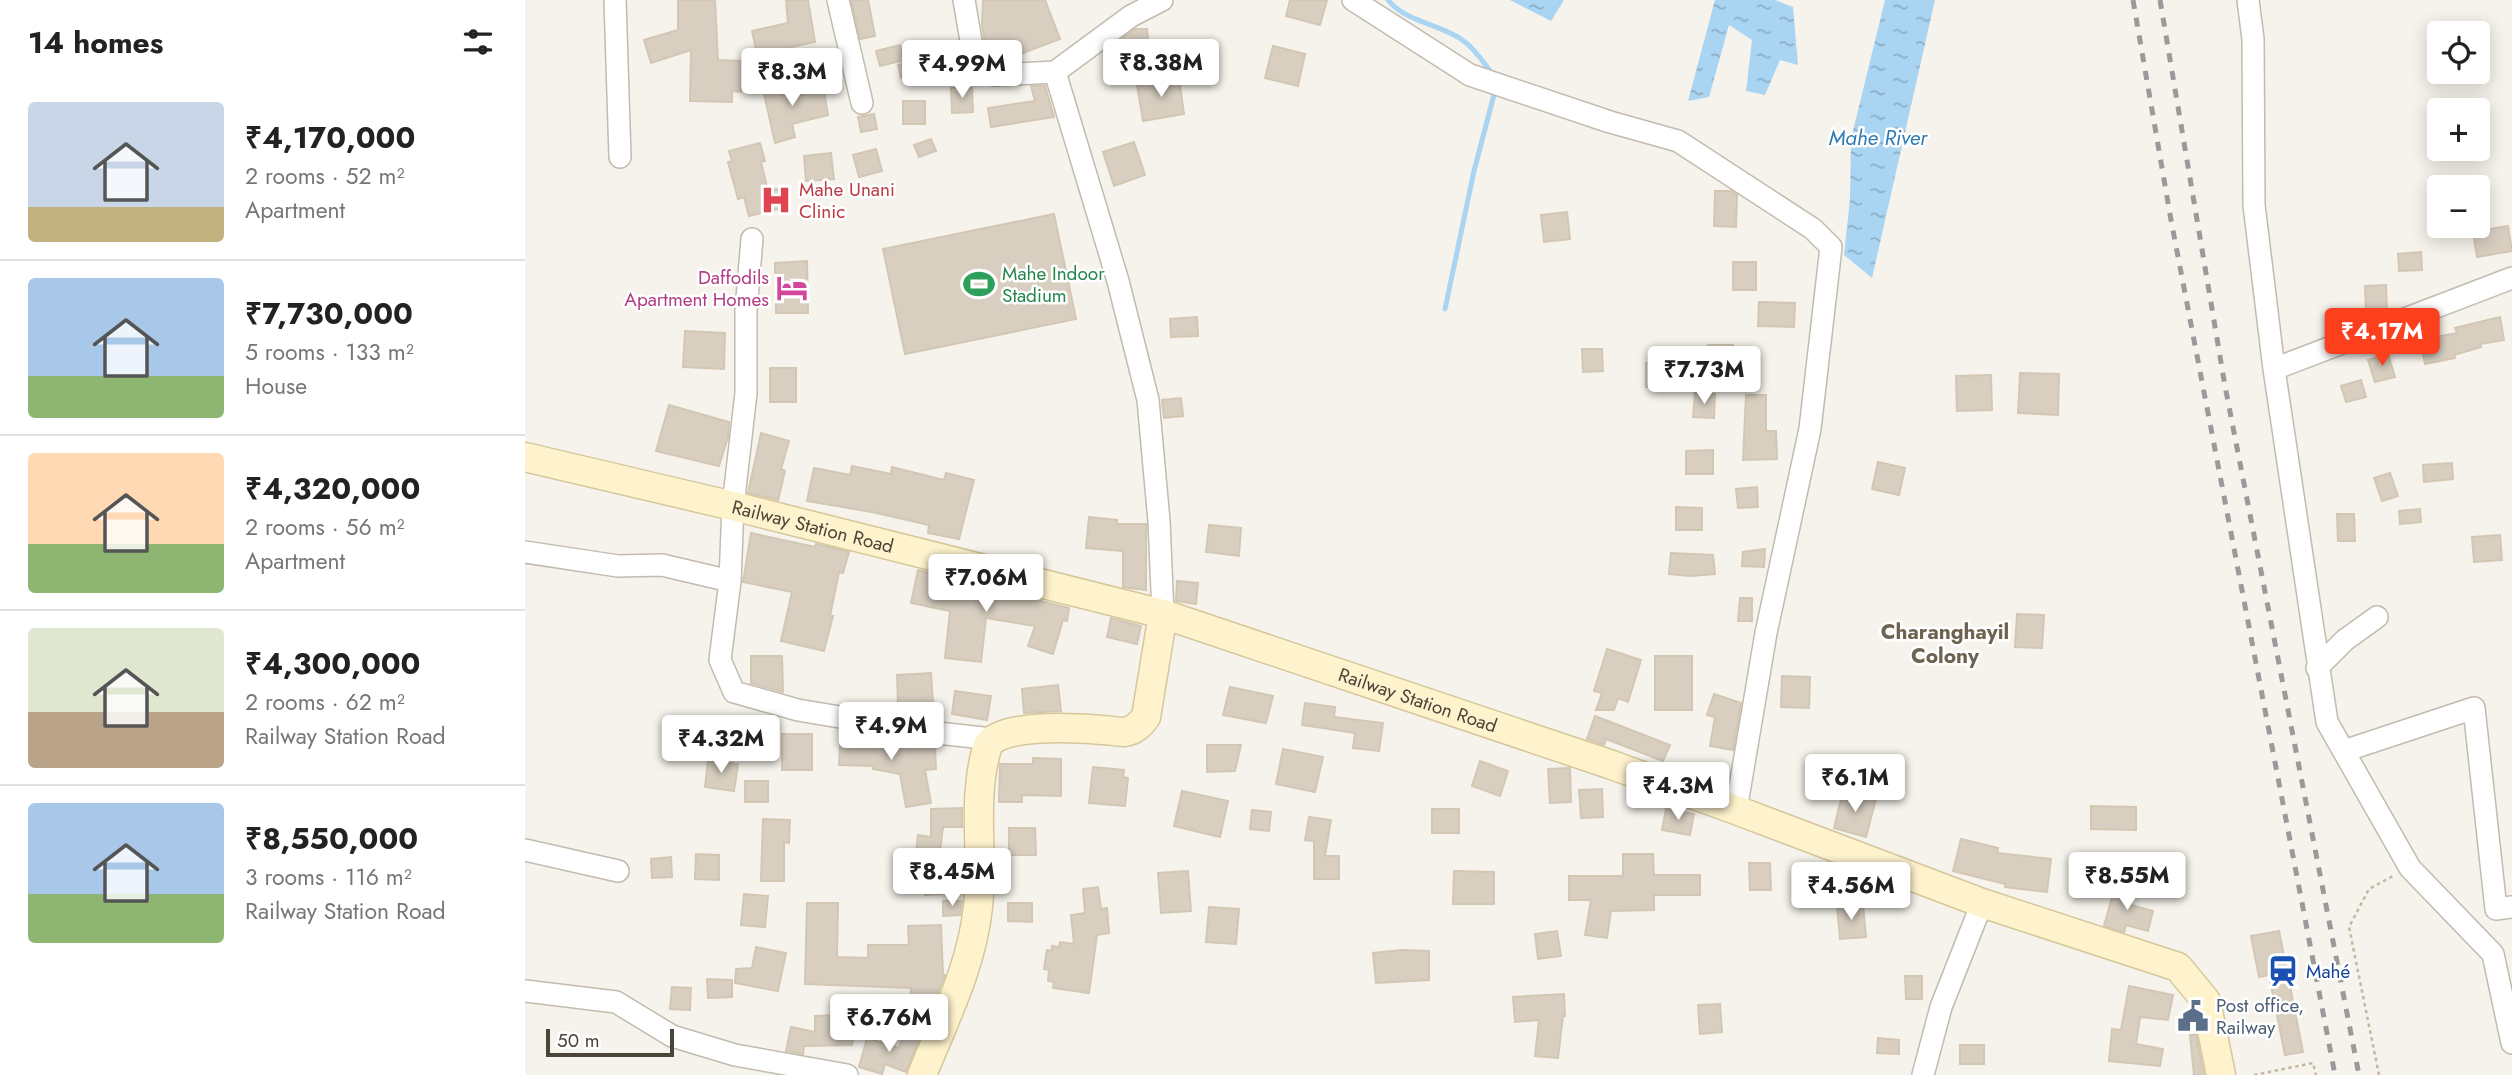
<!DOCTYPE html>
<meta charset="utf-8">
<style>
body{margin:0;font-family:Jost,sans-serif;background:#f6f6f6;color:#222;height:100vh;display:flex;flex-direction:column;font-size:26px;white-space:nowrap}
*{box-sizing:border-box;margin:0}
p{font-size:23px;color:#767676}
.icon{flex:none;width:38px;height:38px;fill:none;stroke:currentColor;stroke-width:2;stroke-linecap:round;stroke-linejoin:round}
.map{position:relative;flex:1;overflow:hidden}
.details{display:flex;flex-direction:column;background:#fff;width:525px}
.details>*{flex:none}
.fabs{position:absolute;left:1902px;top:21px;display:grid;gap:14px}
.fabs a{display:grid;place-items:center;width:63px;height:63px;border-radius:7px;background:#fff;box-shadow:0 4px 18px #0003;font-size:35px}
.scale{position:absolute;left:21px;bottom:18px;width:128px;box-sizing:border-box;padding-left:7px;border:4px solid #4b4439;border-top:0;font-size:19px;line-height:24px;white-space:nowrap;color:#4b4439;-webkit-text-stroke:5px #fff;paint-order:stroke}
.price{position:absolute;translate:-50% -60px;padding:0 16px;border-radius:7px;background:#fff;color:#222;font-size:23px;line-height:46px;filter:drop-shadow(0 2px 4px #0008)}
.price::after{content:'';position:absolute;left:50%;top:42px;width:21px;height:16px;margin-left:-10px;background:inherit;clip-path:polygon(0 0,100% 0,50% 100%)}
.price.on{background:#fc3f1d;color:#fff}
ul{padding:0;list-style:none}
li{display:flex;align-items:center;gap:21px;height:175px;padding:0 28px}
li+li{border-top:2px solid #e0e0e0}
li span{display:grid;place-items:center;flex:none;width:196px;height:140px;border-radius:7px;color:#555}
li>.icon{margin-inline-start:auto}
span .icon{width:84px;height:84px;fill:#fffc;stroke-width:1}
li b{font-size:30px}
h2{display:flex;justify-content:space-between;align-items:center;height:84px;padding:0 28px;font-size:30px}
main{display:flex;flex:1;min-height:0}
.map>svg:first-child{display:block}
.water{fill:url(#water-ripples)}
.lines{fill:none;stroke-linecap:round;stroke-linejoin:round}
.stream{stroke:#a9d4f2;stroke-width:5}
.building{fill:#d8cfc1;stroke:#d3c7b4;stroke-width:2}
.street-casing{stroke:#c2bbae;stroke-width:24}
.secondary-casing{stroke:#d6c79b;stroke-width:31}
.path{stroke:#c4b79f;stroke-width:2.5;stroke-dasharray:3.5 3.5;stroke-linecap:butt}
.street{stroke:#fff;stroke-width:21}
.secondary{stroke:#fff3cd;stroke-width:28}
.rail{stroke:#9a9a9a;stroke-width:5;stroke-dasharray:9 9;stroke-linecap:butt}
.labels{text-anchor:middle;stroke-width:5;stroke-linejoin:round;paint-order:stroke}
.health-label{font-size:19px;fill:#be3a42;stroke:#fff;text-anchor:start}
.leisure-label{font-size:19px;fill:#27864d;stroke:#fff;text-anchor:start}
.hotel-label{font-size:19px;fill:#b23c85;stroke:#fff;text-anchor:end}
.street-label{font-size:19px;fill:#4b4439;stroke:#fff}
.transit-label{font-size:19px;fill:#164399;stroke:#fff;text-anchor:start}
.service-label{font-size:19px;fill:#4e5e75;stroke:#fff;text-anchor:start}
.water-label{font-size:21px;font-style:italic;fill:#2e7ab2;stroke:#fff}
.neighbourhood-label{font-size:21px;font-weight:bold;fill:#6e6250;stroke:#fff}
</style>
<main>
<section class="details">
<h2>14 homes<svg class="icon" aria-label="filters" viewBox="0 0 24 24"><path d="M4 7h16M4 17h16"/><circle cx="9" cy="7" r="2"/><circle cx="15" cy="17" r="2"/></svg></h2>
<ul>
<li><span style="background:linear-gradient(#c9d6e8 75%,#c2b280 0)"><svg class="icon" aria-label="home" viewBox="0 0 24 24"><path d="M3 11l9-7 9 7M6 9v11h12V9"/></svg></span><div><b>₹4,170,000</b><p>2 rooms · 52 m²</p><p>Apartment</p></div></li>
<li><span style="background:linear-gradient(#a9c7e8 70%,#8fb573 0)"><svg class="icon" aria-label="home" viewBox="0 0 24 24"><path d="M3 11l9-7 9 7M6 9v11h12V9"/></svg></span><div><b>₹7,730,000</b><p>5 rooms · 133 m²</p><p>House</p></div></li>
<li><span style="background:linear-gradient(#ffd9b3 65%,#8fb573 0)"><svg class="icon" aria-label="home" viewBox="0 0 24 24"><path d="M3 11l9-7 9 7M6 9v11h12V9"/></svg></span><div><b>₹4,320,000</b><p>2 rooms · 56 m²</p><p>Apartment</p></div></li>
<li><span style="background:linear-gradient(#dfe7d0 60%,#b9a48a 0)"><svg class="icon" aria-label="home" viewBox="0 0 24 24"><path d="M3 11l9-7 9 7M6 9v11h12V9"/></svg></span><div><b>₹4,300,000</b><p>2 rooms · 62 m²</p><p>Railway Station Road</p></div></li>
<li><span style="background:linear-gradient(#a9c7e8 65%,#8fb573 0)"><svg class="icon" aria-label="home" viewBox="0 0 24 24"><path d="M3 11l9-7 9 7M6 9v11h12V9"/></svg></span><div><b>₹8,550,000</b><p>3 rooms · 116 m²</p><p>Railway Station Road</p></div></li>
</ul>
</section>
<div class="map">
<svg width="1987" height="1075" viewBox="0 0 1987 1075">
<defs>
<pattern id="water-ripples" width="26" height="14" patternUnits="userSpaceOnUse" patternTransform="scale(1.75)"><rect width="26" height="14" fill="#a9d4f2"/><path d="M2 4q2-2 4 0t4 0M15 11q2-2 4 0t4 0" fill="none" stroke="#8caec5"/></pattern>
</defs>
<rect width="100%" height="100%" fill="#f6f3ec"/>
<path class="water" d="M985 0H1039L1026 21Z
M1190 0H1250L1268 7 1273 65 1255 60 1240 95 1221 91 1227 40 1204 25 1184 97 1163 101Z
M1360 0H1410L1347 278 1319 255 1325 199 1326 139Z"/>
<g class="lines">
<path class="stream" d="M863 0C881 23 918 24 940 42 951 50 960 65 969 76
M920 309 949 171 971 87"/>
</g>
<path class="building" d="M153 0H190L193 60 217 61 216 92 207 91V102L165 101 166 50 126 63 119 40 153 30Z
M261 0H283L290 42 232 54 227 31 263 23Z
M326 0H343L350 36 335 39Z
M458 0H520L535 39 485 58 482 51 462 56 457 25Z
M765 0H802L795 25 761 16Z
M610 29H622L625 57 593 58 591 43Z
M375 45 379 60 355 66 351 51Z
M748 46 780 54 773 86 740 78Z
M394 60 397 73 376 78 373 65Z
M654 78 659 114 618 121 612 85Z
M260 80 263 94 298 85 303 115 267 124 270 137 250 143 237 85Z
M506 86H520L529 117 466 127 463 108 510 101Z
M426 88H447L448 112 427 113Z
M378 101H400V124H378Z
M349 114 352 129 336 132 333 117Z
M406 139 411 151 394 157 389 145Z
M609 142 620 175 589 186 578 152Z
M235 143 240 161 236 162 243 191 260 187 265 206 224 216 219 197 213 199 203 162 207 161 204 151Z
M351 149 357 171 334 177 328 155Z
M306 153 309 179 281 181 279 156Z
M1190 191H1206L1212 195 1211 227 1189 226Z
M1042 212 1045 239 1019 242 1016 215Z
M529 214 551 319 380 354 358 249Z
M1983 226 1987 251 1952 257 1948 232Z
M1896 252 1897 270 1874 271 1873 254Z
M282 261 283 313H251L250 263Z
M1208 262H1231V290H1208Z
M1861 285 1862 312 1841 314 1840 286Z
M1234 302 1270 303 1269 327 1233 326Z
M1821 315 1824 326 1805 334 1801 321Z
M672 317 673 336 646 337 645 319Z
M1975 317 1979 340 1955 344 1956 347 1929 355 1930 358 1900 364 1895 340 1932 333 1930 328Z
M160 331 200 333 199 369 158 367Z
M1183 345H1208V372H1183Z
M1057 349H1077L1078 371 1058 372Z
M1863 354 1870 377 1850 382 1843 360Z
M1121 363H1146V387H1121Z
M245 368H271V402H245Z
M1495 373 1534 374 1533 415 1493 413Z
M1466 375 1467 410 1432 411 1431 376Z
M1836 380 1841 397 1821 402 1816 386Z
M1170 393 1190 394 1189 418 1168 417Z
M1221 395H1241V431H1251L1252 459 1218 460Z
M656 398 658 416 639 418 637 400Z
M144 405 204 422 203 437 194 466 131 451Z
M236 433 264 441 256 469 260 471 253 500 223 493Z
M1188 450V474H1161V451Z
M1353 462 1380 468 1374 495 1347 489Z
M1927 463 1928 479 1899 482 1898 465Z
M327 466 366 474 367 467 419 480 421 473 449 480 434 539 403 533 404 525 347 512 282 501 289 468 325 475Z
M1865 473 1873 496 1857 501 1849 478Z
M1232 487 1233 507 1213 508 1211 489Z
M1151 507 1177 508V530H1151Z
M1895 509 1896 522 1875 524 1874 511Z
M1812 514H1829L1830 541H1813Z
M564 517 592 520V524H621V590L598 587V551L561 548Z
M684 525 716 528 714 556 681 552Z
M226 533 290 547 291 544 324 552 318 573 314 572 305 616H308L299 651 256 641 267 592 218 582Z
M1975 535 1977 560 1949 562 1947 537Z
M1240 549 1239 567 1217 566 1218 552Z
M1146 553 1188 555 1190 574 1166 576 1144 574Z
M393 570 544 608 542 621 538 620 528 654 503 646 510 626 461 618 456 662 420 658 425 611 386 603Z
M652 581 673 583 671 604 651 601Z
M1215 598H1227V621H1213Z
M1492 614 1519 615 1517 648 1490 647Z
M586 618 616 626 612 644 582 637Z
M1082 649 1116 660 1103 702 1093 698 1089 710H1071L1077 693 1069 691Z
M226 656H257L258 692 226 683Z
M1130 656H1167V710H1130Z
M406 673 408 702 373 704 372 675Z
M1257 676 1285 677 1284 708 1256 707Z
M533 685 536 711 499 713 497 689Z
M705 687 748 696 741 723 698 715Z
M430 691 466 696 462 720 427 714Z
M1189 694 1216 703 1208 750 1185 746 1190 717 1182 715Z
M780 703 810 707 809 717 858 723 854 751 828 748 830 733 777 725Z
M1070 716 1145 745 1138 761 1081 739 1079 745 1062 739Z
M316 730 378 741 376 747H410L411 769 400 770 406 803 381 807 375 774 348 769 349 766 314 765Z
M152 734 171 736 168 760 149 758Z
M257 734H287V770H257Z
M682 745H716L710 771 682 772Z
M758 749 798 757 790 792 751 784Z
M508 758 536 759V796L497 795V802H474L475 764H508Z
M183 760 213 764 209 791 180 787Z
M955 761 983 771 975 796 947 786Z
M568 767 599 770 598 777 603 778 600 806 564 803Z
M1045 768 1046 802 1025 803 1023 769Z
M220 781H243V802H220Z
M1077 789 1078 817 1056 818 1054 790Z
M657 791 703 801 695 837 649 826Z
M1318 791 1351 799 1341 837 1309 828Z
M1566 806 1611 807V830L1566 829Z
M437 808V827H418L413 866 427 865 429 893 400 895 398 854 391 853 393 835 406 837V809Z
M907 809H934V833H907Z
M1141 809 1169 814 1165 835 1137 830Z
M727 810 746 812 744 831 725 829Z
M784 817 806 820 800 856H814V879H789V841L780 840Z
M238 819 265 820 264 843 259 842V881H236Z
M484 828H510L511 855H484Z
M1436 839 1473 848 1472 853 1526 859 1522 892 1480 887V884L1428 871Z
M171 854 194 855V880L170 879Z
M1098 854H1128L1129 875H1175V895H1129V910L1086 911 1082 938 1060 935 1066 900H1044V876H1098Z
M146 857 147 877 127 878 126 859Z
M1224 863H1245L1246 890H1225Z
M663 871 666 911 636 913 633 873Z
M929 871 969 872V904H928Z
M1590 886 1610 891 1606 905 1628 911 1623 931 1601 925 1599 932 1579 926Z
M573 887 576 909 582 908 584 933 572 935 564 993 528 988 529 982 523 981 524 970 519 969 522 950 527 951V946L534 947 535 942 549 944 546 915 560 913 558 889Z
M219 894 243 896 240 927 216 925Z
M418 901H437L435 915 418 916Z
M282 903H313L312 957 343 958V945H384L383 926 416 925 418 975H420L406 1009 385 1008 386 988 280 984Z
M483 903H507V922L483 921Z
M1338 904 1341 937 1315 939 1312 906Z
M684 907 714 909 711 944 681 942Z
M1032 931 1036 956 1013 959 1010 934Z
M1754 931 1778 1052 1760 1055 1744 975 1734 977 1726 936Z
M231 947 261 953 253 991 210 983 211 969 227 968Z
M877 950 904 951V980L851 983 848 953Z
M1380 976H1397V999H1381Z
M182 979 207 980V997L183 998Z
M1604 986 1648 995 1643 1020 1615 1017 1611 1044 1638 1049 1635 1066 1584 1061 1587 1029 1596 1030Z
M147 987 166 988 165 1010 145 1009Z
M1039 994 1040 1016H1038L1033 1058 1010 1056 1014 1020 990 1022 988 997Z
M1195 1004 1197 1032 1175 1034 1173 1005Z
M314 1015 315 1037 328 1039 327 1045 279 1046 278 1054 261 1051 266 1027 290 1032V1016Z
M380 1031 395 1037 381 1072 360 1064 357 1074 334 1067 342 1038 374 1048Z
M1671 1034 1679 1075H1669L1665 1035Z
M1353 1038 1374 1040V1054L1352 1053Z
M1435 1045H1459V1064H1435Z"/>
<g class="lines">
<defs>
<path id="street" d="M90 0 95 157
M313 0 337 103
M439 0 451 70 469 75 530 72
M637 0 606 16 530 72 593 281 623 400 634 521 638 614
M828 0 945 75 1085 122 1153 141 1288 229 1306 247 1285 429 1241 633 1211 810
M1723 0 1728 39 1729 205 1749 369
M227 239 221 310V393L208 506 205 581 195 660 209 692 273 710 404 732 467 739
M1987 278 1749 369 1802 722 1885 868 1968 954 1987 1043
M0 552 93 566 137 565 205 581
M1792 668 1820 640 1852 617
M1819 751 1949 708 1971 909 1987 907
M0 850 93 871
M0 991 91 1002 147 1036 210 1055 322 1075
M1398 1075 1416 1007 1457 903"/>
<g id="secondary">
<path id="s1" d="M0 457 208 506 638 614 1087 765 1211 810 1457 903 1653 967 1681 1001 1696 1075"/>
<path d="M397 1075C419 1020 447 966 453 907 459 853 446 798 463 745 478 723 551 728 577 730 584 730 592 732 599 732 609 731 615 725 621 717L638 614"/>
</g>
</defs>
<use href="#street" class="street-casing"/>
<use href="#secondary" class="secondary-casing"/>
<path class="path" d="M1729 1075 1788 1063 1791 1075
M1854 1075 1824 927 1844 889 1868 876"/>
<use href="#street" class="street"/>
<use href="#secondary" class="secondary"/>
<path class="rail" d="M1608 0 1646 220 1810 1075
M1635 0 1700 386 1834 1075"/>
</g>
<defs>
<symbol id="hospital-bare" viewBox="-9 -9 18 18"><path d="M-5-5h3v3.5h4V-5h3V5h-3V1.5h-4V5h-3Z" fill="#e0444e" stroke="#fff" stroke-width="2.5" paint-order="stroke"/></symbol>
<symbol id="stadium-bare" viewBox="-9 -9 18 18"><path d="M0-5a6.5 5 0 1 0 0 10a6.5 5 0 1 0 0-10ZM-3.5-1.8h7v3.6h-7Z" fill="#2e9e5b" stroke="#fff" stroke-width="2.5" paint-order="stroke"/></symbol>
<symbol id="hotel-bare" viewBox="-9 -9 18 18"><path d="M-6-4.5h1.5V1H6V5H4.5V3h-9V5H-6ZM-4 0a1.8 1.8 0 1 1 3.6 0ZM.5 0V-2.5h3Q6-2.5 6 0Z" fill="#d1479c" stroke="#fff" stroke-width="2.5" paint-order="stroke"/></symbol>
<symbol id="station-bare" viewBox="-9 -9 18 18"><path d="M-3-6H3Q5-6 5-4V2Q5 4 3 4L4.5 6H3L1.5 4h-3L-3 6H-4.5L-3 4Q-5 4-5 2V-4Q-5-6-3-6ZM-3.5-4v3h7v-3ZM-3.5 1v1.5H-2V1ZM2 1v1.5H3.5V1Z" fill="#1a4fb4" stroke="#fff" stroke-width="2.5" paint-order="stroke"/></symbol>
<symbol id="civic-bare" viewBox="-9 -9 18 18"><path d="M-.6-6.5H3V-4.5H.6V-3L4-1V1h2V6H-6V1h2V-1L-.6-3ZM-1.2 2.5V6h2.4V2.5Z" fill="#5c6f8a" stroke="#fff" stroke-width="2.5" paint-order="stroke"/></symbol>
</defs>
<g fill-rule="evenodd">
<use href="#hospital-bare" x="229" y="178" width="44" height="44"/>
<use href="#stadium-bare" x="432" y="262" width="44" height="44"/>
<use href="#hotel-bare" x="245" y="266" width="44" height="44"/>
<use href="#station-bare" x="1736" y="949" width="44" height="44"/>
<use href="#civic-bare" x="1646" y="994" width="44" height="44"/>
</g>
<g class="labels">
<g class="health-label">
<text x="274" y="196">Mahe Unani<tspan x="274" dy="22">Clinic</tspan></text>
</g>
<g class="leisure-label">
<text x="477" y="280">Mahe Indoor<tspan x="477" dy="22">Stadium</tspan></text>
</g>
<g class="hotel-label">
<text x="244" y="284">Daffodils<tspan x="244" dy="22">Apartment Homes</tspan></text>
</g>
<g class="street-label">
<text dy="7" stroke="none"><textPath href="#s1" startOffset="296">Railway Station Road</textPath></text>
<text dy="7" stroke="none"><textPath href="#s1" startOffset="926">Railway Station Road</textPath></text>
</g>
<g class="transit-label">
<text x="1781" y="978">Mahé</text>
</g>
<g class="service-label">
<text x="1691" y="1012">Post office,<tspan x="1691" dy="22">Railway</tspan></text>
</g>
<g class="water-label">
<text x="1353" y="145">Mahe River</text>
</g>
<g class="neighbourhood-label">
<text x="1420" y="639">Charanghayil<tspan x="1420" dy="24">Colony</tspan></text>
</g>
</g>
</svg>
<div class="fabs">
<a><svg class="icon" aria-label="locate" viewBox="0 0 24 24"><circle cx="12" cy="12" r="6"/><path d="M12 2v4M12 18v4M2 12h4M18 12h4"/></svg></a>
<a>+</a>
<a>−</a>
</div>
<div class="scale">50 m</div>
<b class="price" style="left:636px;top:99px">₹8.38M</b>
<b class="price" style="left:437px;top:100px">₹4.99M</b>
<b class="price" style="left:267px;top:108px">₹8.3M</b>
<b class="price on" style="left:1857px;top:368px">₹4.17M</b>
<b class="price" style="left:1179px;top:406px">₹7.73M</b>
<b class="price" style="left:461px;top:614px">₹7.06M</b>
<b class="price" style="left:366px;top:762px">₹4.9M</b>
<b class="price" style="left:196px;top:775px">₹4.32M</b>
<b class="price" style="left:1330px;top:814px">₹6.1M</b>
<b class="price" style="left:1153px;top:822px">₹4.3M</b>
<b class="price" style="left:427px;top:908px">₹8.45M</b>
<b class="price" style="left:1602px;top:912px">₹8.55M</b>
<b class="price" style="left:1326px;top:922px">₹4.56M</b>
<b class="price" style="left:364px;top:1054px">₹6.76M</b>
</div>
</main>
